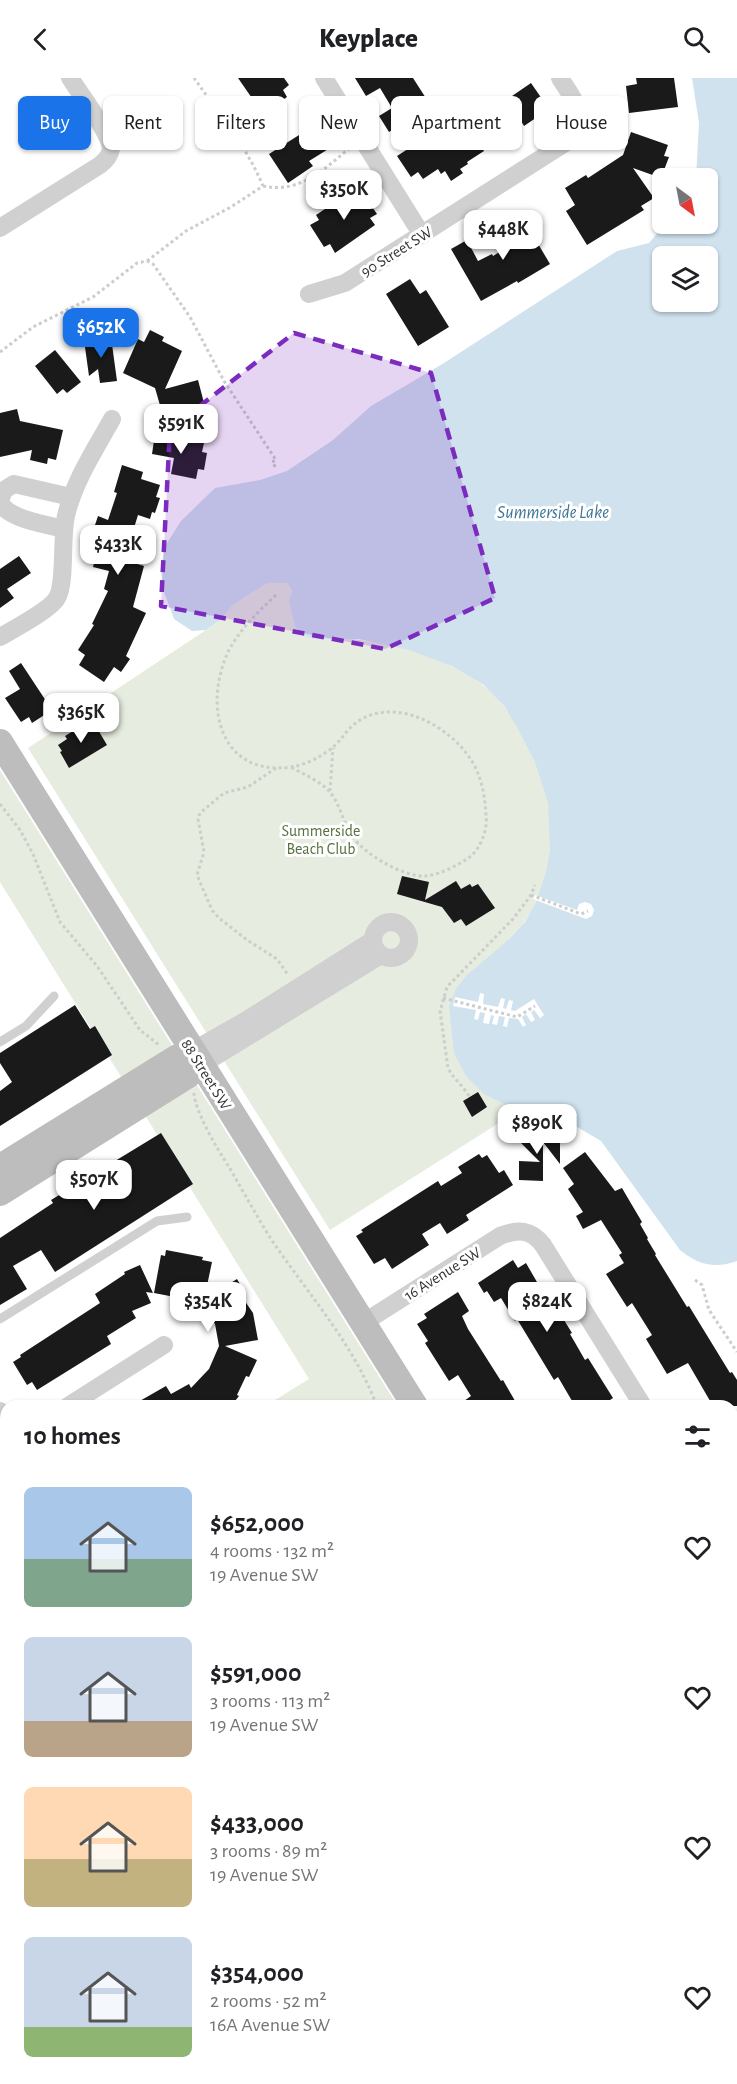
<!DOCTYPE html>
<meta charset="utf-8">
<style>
body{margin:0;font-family:"Alegreya Sans",sans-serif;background:#f6f6f6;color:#202124;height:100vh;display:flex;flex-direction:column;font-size:22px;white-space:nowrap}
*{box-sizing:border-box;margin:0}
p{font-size:20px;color:#757577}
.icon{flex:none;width:33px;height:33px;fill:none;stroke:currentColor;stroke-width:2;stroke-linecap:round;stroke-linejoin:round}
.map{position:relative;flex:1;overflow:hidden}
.side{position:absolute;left:0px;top:1322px;width:738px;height:686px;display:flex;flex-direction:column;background:#fff;border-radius:18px 18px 0 0;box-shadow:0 2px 4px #0004}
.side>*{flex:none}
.hud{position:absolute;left:18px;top:18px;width:702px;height:54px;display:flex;gap:12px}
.needle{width:39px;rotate:148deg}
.tools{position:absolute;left:652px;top:90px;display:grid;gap:12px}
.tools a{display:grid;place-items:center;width:66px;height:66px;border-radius:9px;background:#fff;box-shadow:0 2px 4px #0004;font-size:30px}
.price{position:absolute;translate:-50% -51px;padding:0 14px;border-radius:12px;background:#fff;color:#222;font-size:20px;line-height:39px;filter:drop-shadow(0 2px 3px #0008)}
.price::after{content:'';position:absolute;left:50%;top:36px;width:18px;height:14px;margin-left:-9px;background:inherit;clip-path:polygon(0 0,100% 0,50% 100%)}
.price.selected{background:#1a73e8;color:#fff}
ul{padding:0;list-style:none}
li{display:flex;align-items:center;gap:18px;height:150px;padding:0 24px}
li span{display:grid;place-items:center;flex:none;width:168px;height:120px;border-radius:9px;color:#555}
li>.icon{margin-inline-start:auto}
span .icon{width:72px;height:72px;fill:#fffc;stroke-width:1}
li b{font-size:26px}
h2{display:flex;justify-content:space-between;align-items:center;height:72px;padding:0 24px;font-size:26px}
.tag{padding:0 21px;border-radius:9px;background:#fff;box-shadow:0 2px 4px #0004;font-size:21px;line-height:54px}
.tag.selected{background:#1a73e8;color:#fff}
header{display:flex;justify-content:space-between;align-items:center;height:78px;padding:0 24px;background:#fff;font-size:27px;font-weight:800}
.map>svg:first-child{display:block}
.green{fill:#e6ecdf}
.water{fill:#cfe2ee;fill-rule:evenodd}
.pier{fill:#fff}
.building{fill:#1a1a1a}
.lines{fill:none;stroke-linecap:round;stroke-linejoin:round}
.path{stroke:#cdcdcd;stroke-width:3;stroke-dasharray:3 3;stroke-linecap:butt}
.lane{stroke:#d0d0d0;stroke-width:9}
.street{stroke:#d0d0d0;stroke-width:18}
.secondary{stroke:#bdbdbd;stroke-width:26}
.marked{fill:#7b2cbf;fill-opacity:0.2;stroke:#7b2cbf;stroke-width:4.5;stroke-dasharray:12 8;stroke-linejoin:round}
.labels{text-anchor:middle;stroke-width:6;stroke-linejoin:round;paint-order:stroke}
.street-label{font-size:16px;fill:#333;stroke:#fff}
.park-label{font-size:16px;fill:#56703f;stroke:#fff}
.water-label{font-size:18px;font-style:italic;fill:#3f7597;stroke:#fff}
</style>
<header><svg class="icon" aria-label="back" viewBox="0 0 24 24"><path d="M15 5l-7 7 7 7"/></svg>Keyplace<svg class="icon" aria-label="search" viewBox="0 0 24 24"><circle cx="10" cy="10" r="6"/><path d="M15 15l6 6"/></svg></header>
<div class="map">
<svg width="737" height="2006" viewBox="0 0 737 2006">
<rect width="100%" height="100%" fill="#fff"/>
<path class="green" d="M268 504 287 505 315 561C369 557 440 574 483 607 513 630 542 689 548 725 550 739 551 756 550 771 549 794 538 825 525 843 520 851 511 856 507 864 502 873 503 889 501 900 496 939 491 978 485 1017L518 1033 330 1152 28 670 206 552 220 542 233 527Z
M0 692 397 1327H267L309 1301 0 804Z
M6 1492V1853L0 1855V1495Z
M732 1877 737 1885V1987L732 1979Z"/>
<path class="water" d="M692 0H737V1183C715 1191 698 1187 680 1172L601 1063 555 1036 518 1033 485 1017 466 998 454 975 449 928 456 911 466 898 506 864 525 844 536 824 546 794 550 772 548 725 535 684 518 651 504 628 484 607 452 588 409 572 359 561H315L304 558 295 548 289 523 292 514 287 505H267L233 527 220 542 206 552 192 553 174 541 164 514 161 495 164 470 181 443 215 410 260 402 287 393 333 362 371 328 444 285 617 173 649 165 665 146H708V100H696L699 45ZM663 178H708V224H663Z"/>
<path class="pier" d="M535 817 577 832 579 826 585 824 591 826 594 832 592 838 586 841 533 821Z
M480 915 484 916 483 926 498 929 501 920 505 921 503 930 506 931 509 922 513 923 511 932 515 933 534 921 544 937 540 940 534 932 531 934 535 942 531 944 526 936 522 939 526 947 523 949 518 941 509 940 507 949 503 948 505 939 499 938 497 947 492 946 494 938 491 937 489 946 483 945 485 935 480 934 478 942 474 941 476 932 453 928 455 919 478 924Z"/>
<path class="building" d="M238 0H284L289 7 283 12 287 19 263 36Z
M355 0H413L431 28 389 54 379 38 392 30 380 10 366 18Z
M636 0H674L678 29 629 35 626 8 637 6Z
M531 5 549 31 524 48 520 41 488 61 489 62 481 68 484 73 467 84 468 86 460 91 463 95 451 103 445 93 441 96 438 91 423 101 418 94 411 99 397 78 417 65 421 71 450 52 449 49 478 30 477 28 494 18 499 25 501 23 502 25Z
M315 47 330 70 309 83 313 88 288 105 269 76Z
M631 54 668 67 664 78 669 79 661 100 633 90 654 120 641 128 644 132 587 167 566 133 575 127 565 110 586 97 588 100 623 77Z
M352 113 355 117 361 113 377 136 370 140 375 147 335 175 330 166 324 169 310 147 319 142 316 137Z
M518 132 550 186 518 205 517 203 481 223 451 171 467 162 478 183 492 176 493 178 517 163 503 140Z
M410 201 420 216 426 212 449 249 418 268 386 216Z
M150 252 164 259 162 263 182 273 165 311 198 302 209 344 168 355 155 310 123 295 138 261 144 264Z
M111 259 117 303 100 305 98 291 89 298 84 262Z
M55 272 81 304 67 315 63 311 57 316 35 288Z
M17 331 20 343 63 352 56 382 48 380 47 386 30 382 32 372 0 379V335Z
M155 356 204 365 202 374 207 375 204 392 198 391 196 401 171 396 174 380 152 376Z
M122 387 143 394 141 401 160 407 156 419 160 420 155 435 152 434 150 441 138 437 124 482 144 488 133 529 146 535 126 578 130 581 121 594 114 589 104 604 79 587 85 577 78 572 94 547 92 546 108 513 104 511 109 493 93 489 99 465 90 462 98 438 108 442 117 415 114 414Z
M19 478 31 495 7 511 14 520 0 530V491Z
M21 585 52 632 32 645 29 639 21 644 5 620 20 611 9 593Z
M86 645 88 648 94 645 107 667 69 690 60 674 62 673 58 667 67 661 65 658Z
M402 798 429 804 425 822 456 803 461 811 470 806 472 809 478 806 495 830 466 848 461 841 454 845 442 829 397 816Z
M75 927 90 951 95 948 112 977 0 1048V1013L12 1004 0 985V975Z
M478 1014 487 1029 472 1039 463 1023Z
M525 1050 533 1058 560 1059V1086L543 1064V1103L519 1102V1083L540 1084 516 1060Z
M161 1055 193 1106 55 1194 41 1172 13 1188 27 1211 0 1227V1160L53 1125 51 1122Z
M585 1074 615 1113 622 1110 629 1122 642 1144 640 1146 648 1160 647 1161 656 1176 655 1177 687 1229 689 1228 730 1295 732 1294 737 1302V1328H713L688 1285 667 1296 646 1261 652 1257 632 1225 627 1229 606 1196 624 1185 619 1177 622 1175 601 1142 583 1151 576 1138 583 1134 568 1111 574 1106 563 1090Z
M479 1076 482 1080 487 1077 499 1095 504 1092 513 1107 466 1137 469 1142 447 1156 440 1145 422 1156 429 1167 392 1191 385 1180 374 1186 356 1158 363 1154 361 1152 438 1103 441 1108 462 1095 458 1089Z
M166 1172 203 1179 202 1182 212 1184 204 1222 237 1201 244 1213 240 1216 253 1235 258 1262 225 1268 257 1282 249 1299 246 1298 237 1317 239 1318 231 1328H131L166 1308 171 1316 189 1306 191 1310 209 1291 219 1268 215 1246 201 1224 154 1215 161 1177 165 1178Z
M513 1182 518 1190 526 1185 545 1218 547 1216 564 1242 572 1255 570 1256 585 1282 588 1280 613 1320 601 1328H575L558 1299 554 1302 517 1241 515 1243 501 1220 494 1224 487 1213 484 1215 478 1205Z
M140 1187 153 1215 146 1214 151 1225 132 1233 136 1240 107 1258 111 1266 37 1312 32 1304 27 1307 13 1284 21 1279 20 1277 100 1225 95 1216 125 1196 124 1194Z
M458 1214 469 1233 462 1238 468 1251 501 1303 503 1302 518 1328H457L471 1318 458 1297 449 1303 425 1265 428 1263 417 1246 427 1240 424 1236Z"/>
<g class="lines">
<path class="path" d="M263 108C300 116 324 91 351 69
M147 183 186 153 231 129 263 108C247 69 218 34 194 0
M0 274 33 249 93 219 137 185 147 183 153 186 190 239 224 303 276 382 272 384 277 391
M276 517C258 534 241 550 229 572 203 625 218 699 291 689 305 687 321 679 332 670 341 663 347 651 357 644 396 617 452 649 473 685 482 701 485 719 486 737 488 752 480 773 467 781 456 788 439 797 425 798 403 799 364 776 352 758 343 745 340 725 329 713 320 703 303 696 291 689
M276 690 248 709 224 715 200 735 198 741 204 774 197 797 212 832 219 840 247 862 277 881 288 897
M330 713 333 670
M0 726 20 752 33 776 60 844 97 888 140 952 159 967
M531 817 581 836 588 833
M443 920 517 939 535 928
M194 1015C195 1034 218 1072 229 1089 243 1113 256 1137 271 1161 308 1216 353 1265 377 1328
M469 1018C463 1008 453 1000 448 990L440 933 447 909 513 841 531 817 535 807
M695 1202 702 1207 709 1232 737 1274
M732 1494 737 1492
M732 1895 737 1903"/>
<path class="lane" d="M0 964 26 948 54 918
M0 1241 157 1143 187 1139"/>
<path class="street" d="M324 0 422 157
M0 150 100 87C105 83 110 78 111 71 111 57 79 14 70 0
M309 216 345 205 573 60C591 40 571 18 560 0
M0 423 4 412 14 406 71 419
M0 424C7 441 46 446 63 451
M0 559C14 551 50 532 57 520 66 506 61 458 66 438 74 403 95 372 112 341
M373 862a18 18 0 1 1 36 0a18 18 0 1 1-36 0Z
M192 973 245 943 373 862
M201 987 381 877
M363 1245 500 1158C518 1151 531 1151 543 1167L643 1328
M68 1328 164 1267
M0 1333 6 1342
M0 1371 6 1367
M737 1606C731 1614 732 1621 737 1629"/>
<path class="secondary" d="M0 664 415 1328
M0 1089 176 980 192 973
M0 1115 187 998 201 987
M732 1701 737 1698
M284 2006 288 2001"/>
</g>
<path class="marked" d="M294 255 431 295 495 520 385 571 161 528 170 351Z"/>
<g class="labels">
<g class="street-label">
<text transform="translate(396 173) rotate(-32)" y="6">90 Street SW</text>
<text transform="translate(207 996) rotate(58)" y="6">88 Street SW</text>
<text transform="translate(442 1195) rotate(-32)" y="6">16 Avenue SW</text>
</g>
<g class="park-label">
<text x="321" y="758">Summerside<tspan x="321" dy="18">Beach Club</tspan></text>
</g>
<g class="water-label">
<text x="553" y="440">Summerside Lake</text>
</g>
</g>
</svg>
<div class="tools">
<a><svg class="needle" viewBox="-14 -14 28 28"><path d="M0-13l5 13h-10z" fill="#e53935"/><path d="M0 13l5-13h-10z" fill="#757577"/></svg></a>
<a><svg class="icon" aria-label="layers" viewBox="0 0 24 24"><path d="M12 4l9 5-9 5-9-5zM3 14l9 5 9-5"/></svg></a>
</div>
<b class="price" style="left:344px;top:143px">$350K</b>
<b class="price" style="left:503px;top:183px">$448K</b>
<b class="price selected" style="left:101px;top:281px">$652K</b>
<b class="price" style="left:181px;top:377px">$591K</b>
<b class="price" style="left:118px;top:498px">$433K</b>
<b class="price" style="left:81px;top:666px">$365K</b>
<b class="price" style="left:537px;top:1077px">$890K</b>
<b class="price" style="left:94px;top:1133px">$507K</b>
<b class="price" style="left:208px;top:1255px">$354K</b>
<b class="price" style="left:547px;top:1255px">$824K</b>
<div class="hud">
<a class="tag selected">Buy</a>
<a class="tag">Rent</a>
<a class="tag">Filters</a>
<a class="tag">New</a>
<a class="tag">Apartment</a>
<a class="tag">House</a>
</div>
<section class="side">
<h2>10 homes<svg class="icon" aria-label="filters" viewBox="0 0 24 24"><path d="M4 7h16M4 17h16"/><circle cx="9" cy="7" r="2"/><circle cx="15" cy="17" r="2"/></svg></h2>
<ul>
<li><span style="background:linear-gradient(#a9c7e8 60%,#7fa58c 0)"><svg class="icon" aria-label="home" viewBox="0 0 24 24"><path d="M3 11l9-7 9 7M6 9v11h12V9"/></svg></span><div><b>$652,000</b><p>4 rooms · 132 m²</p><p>19 Avenue SW</p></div><svg class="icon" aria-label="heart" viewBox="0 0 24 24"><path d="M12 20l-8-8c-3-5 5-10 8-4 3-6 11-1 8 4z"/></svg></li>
<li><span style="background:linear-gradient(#c9d6e8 70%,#b9a48a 0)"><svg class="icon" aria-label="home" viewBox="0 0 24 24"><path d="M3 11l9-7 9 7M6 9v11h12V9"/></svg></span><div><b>$591,000</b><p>3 rooms · 113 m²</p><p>19 Avenue SW</p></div><svg class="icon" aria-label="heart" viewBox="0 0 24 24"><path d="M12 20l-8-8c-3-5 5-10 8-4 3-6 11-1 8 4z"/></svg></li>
<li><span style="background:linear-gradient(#ffd9b3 60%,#c2b280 0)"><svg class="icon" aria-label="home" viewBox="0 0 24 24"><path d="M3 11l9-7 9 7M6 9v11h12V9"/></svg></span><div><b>$433,000</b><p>3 rooms · 89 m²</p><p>19 Avenue SW</p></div><svg class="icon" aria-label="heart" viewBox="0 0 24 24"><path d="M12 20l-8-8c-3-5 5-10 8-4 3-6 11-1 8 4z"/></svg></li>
<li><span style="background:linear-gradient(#c9d6e8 75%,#8fb573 0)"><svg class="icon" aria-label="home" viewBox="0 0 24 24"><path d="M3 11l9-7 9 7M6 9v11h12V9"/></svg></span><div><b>$354,000</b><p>2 rooms · 52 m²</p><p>16A Avenue SW</p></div><svg class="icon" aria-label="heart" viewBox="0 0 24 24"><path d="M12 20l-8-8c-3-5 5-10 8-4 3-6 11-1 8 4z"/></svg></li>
</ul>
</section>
</div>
